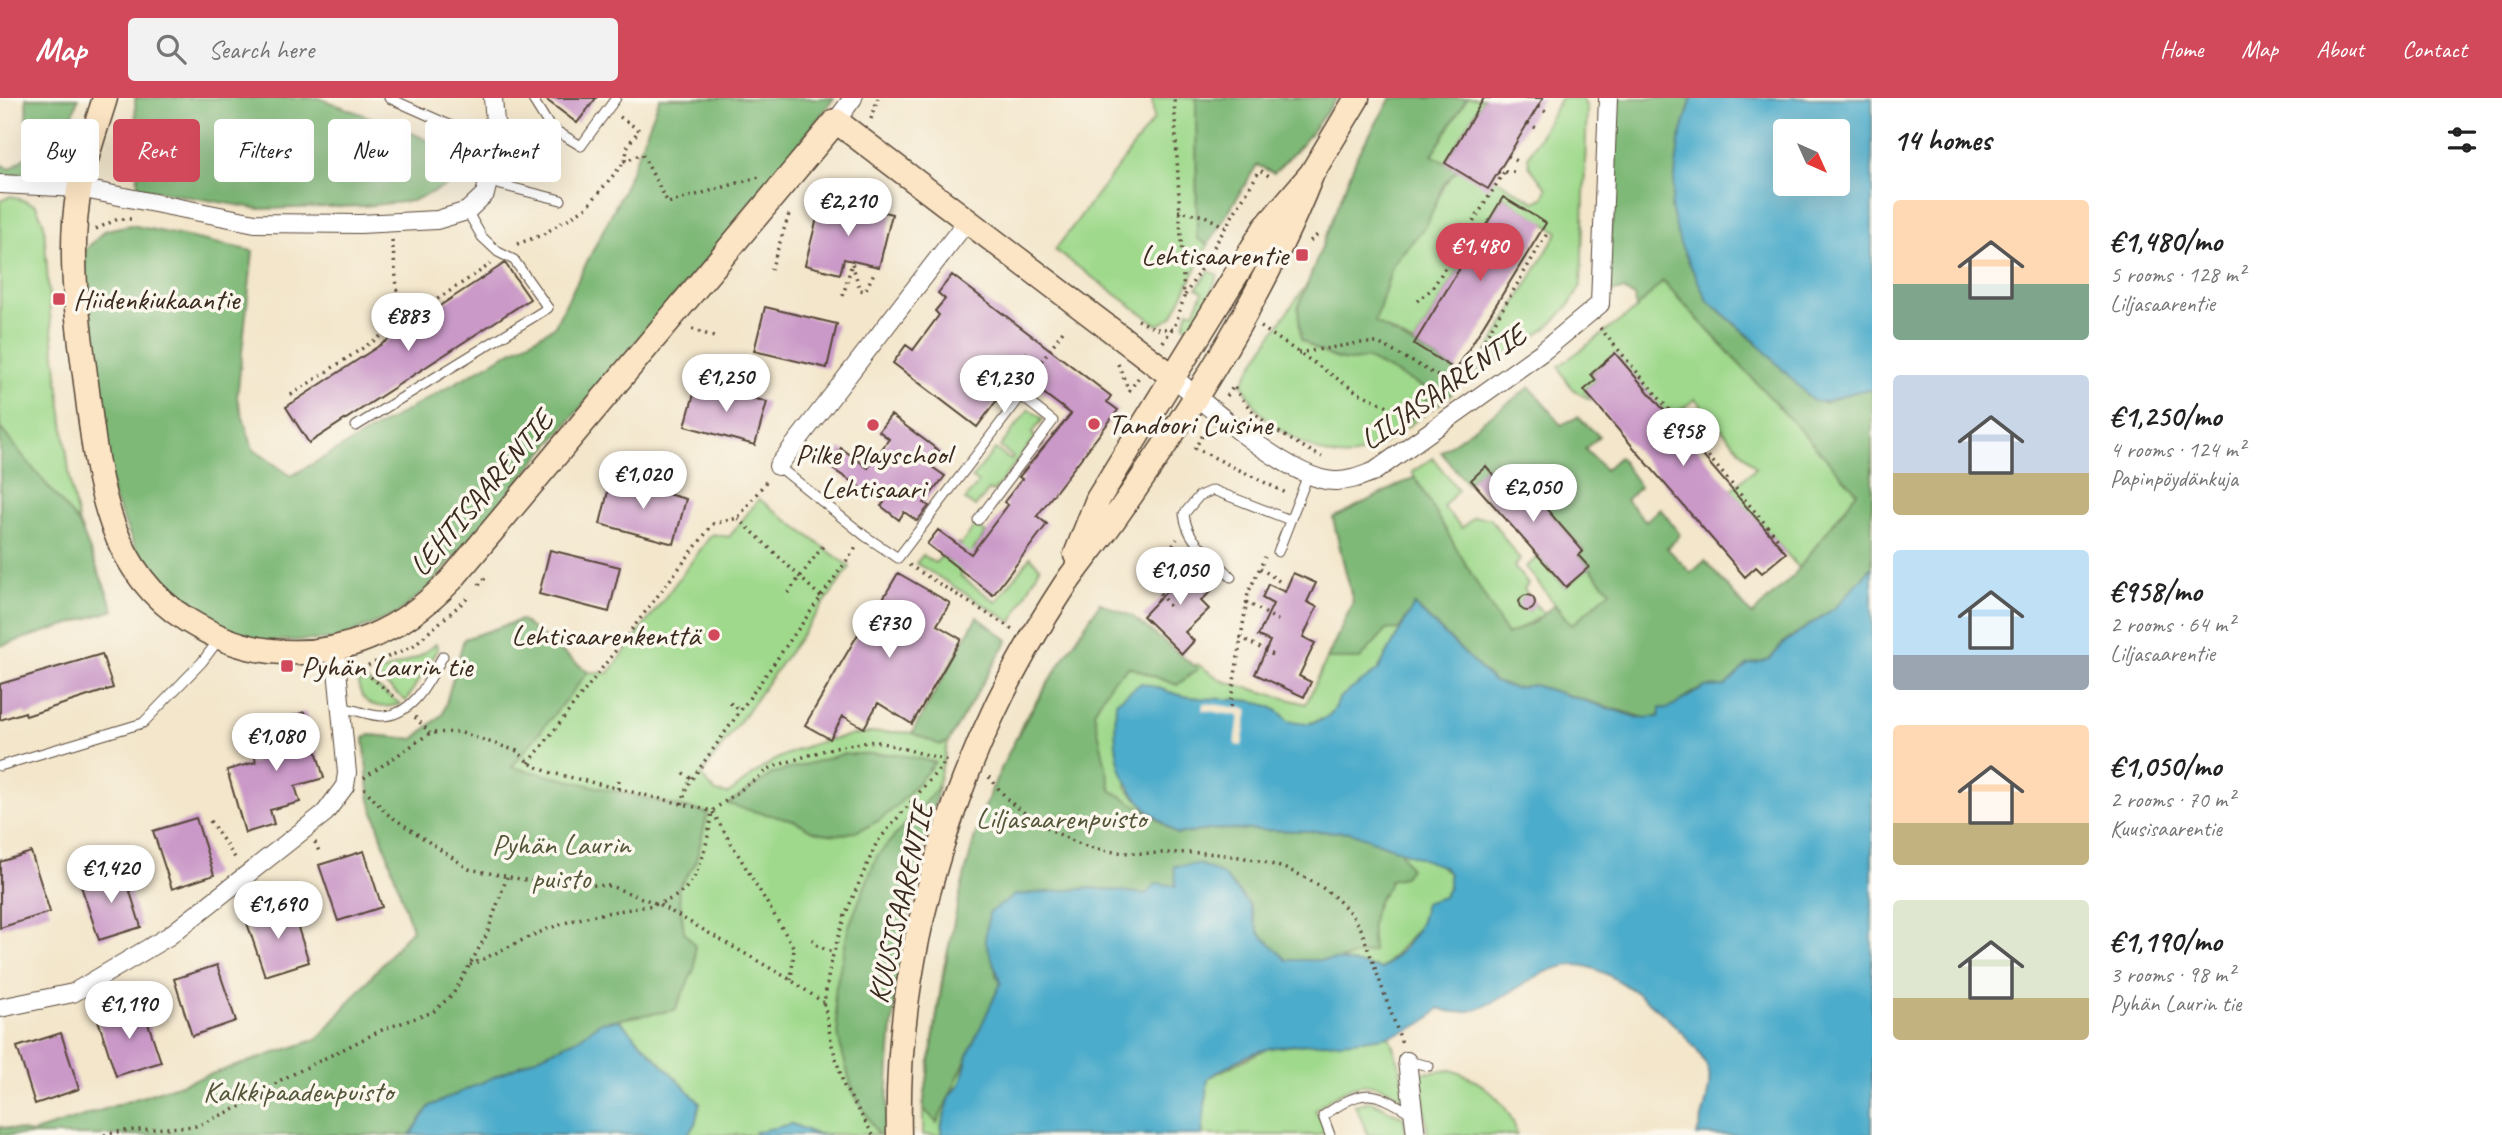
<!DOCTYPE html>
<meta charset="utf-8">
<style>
body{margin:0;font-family:Caveat,sans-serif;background:#f2f2f2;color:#222;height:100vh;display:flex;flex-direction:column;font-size:26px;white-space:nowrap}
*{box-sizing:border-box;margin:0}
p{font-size:23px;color:#767676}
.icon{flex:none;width:38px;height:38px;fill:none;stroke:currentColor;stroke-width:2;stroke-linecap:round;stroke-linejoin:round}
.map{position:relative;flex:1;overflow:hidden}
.details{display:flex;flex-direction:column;background:#fff;width:630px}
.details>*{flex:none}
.guide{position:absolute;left:21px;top:21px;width:665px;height:63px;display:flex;gap:14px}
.needle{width:46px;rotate:135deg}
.fabs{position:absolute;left:1773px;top:21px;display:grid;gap:14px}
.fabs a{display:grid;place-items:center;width:77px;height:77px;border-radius:7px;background:#fff;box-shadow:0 7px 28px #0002;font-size:35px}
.price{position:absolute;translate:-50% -60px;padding:0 16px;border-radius:24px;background:#fff;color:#222;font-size:23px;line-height:46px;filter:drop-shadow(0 2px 4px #0008)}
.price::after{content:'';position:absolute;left:50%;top:42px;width:21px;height:16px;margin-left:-10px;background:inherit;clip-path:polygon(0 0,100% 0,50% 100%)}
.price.on{background:#d1495b;color:#fff}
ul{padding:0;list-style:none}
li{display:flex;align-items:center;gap:21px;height:175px;padding:0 21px}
li span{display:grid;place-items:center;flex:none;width:196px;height:140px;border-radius:7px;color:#555}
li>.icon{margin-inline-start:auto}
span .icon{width:84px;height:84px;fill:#fffc;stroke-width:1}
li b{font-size:30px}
h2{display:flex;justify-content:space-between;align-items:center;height:84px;padding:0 21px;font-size:30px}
.tag{padding:0 24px;border-radius:7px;background:#fff;box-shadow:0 7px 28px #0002;font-size:24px;line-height:63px}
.tag.on{background:#d1495b;color:#fff}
header{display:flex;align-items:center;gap:42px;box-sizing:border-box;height:98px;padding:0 35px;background:#d1495b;color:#fff}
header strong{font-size:33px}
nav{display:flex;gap:38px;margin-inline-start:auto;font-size:24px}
.search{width:490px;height:63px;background:#f2f2f2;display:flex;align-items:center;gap:18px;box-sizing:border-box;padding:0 24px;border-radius:7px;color:#767676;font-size:26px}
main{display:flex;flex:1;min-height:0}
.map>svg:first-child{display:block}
.green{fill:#9fd98c;stroke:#6d8255;stroke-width:2}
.forest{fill:#7fb978;stroke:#5d724b;stroke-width:2}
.water{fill:#4caccb;stroke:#446b74;stroke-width:2;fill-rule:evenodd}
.pier{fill:#f3e6cb}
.building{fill:#ca99c8}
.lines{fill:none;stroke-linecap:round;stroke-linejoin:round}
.lane-casing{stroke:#574638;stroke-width:11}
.street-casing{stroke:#574638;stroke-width:20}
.secondary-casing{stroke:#574638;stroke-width:27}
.path{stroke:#574638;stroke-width:3.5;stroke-dasharray:2 5;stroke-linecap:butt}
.lane{stroke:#fff;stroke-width:9}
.street{stroke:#fff;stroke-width:18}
.secondary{stroke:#fce5c4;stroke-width:24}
.path-bridge{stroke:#574638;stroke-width:3.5;stroke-dasharray:2 5;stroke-linecap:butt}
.poi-dot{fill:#d1495b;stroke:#fbf7ec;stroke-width:2.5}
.labels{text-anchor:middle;stroke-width:7;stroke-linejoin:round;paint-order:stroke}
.poi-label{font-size:30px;fill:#3b2a1e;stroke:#fbf7ec;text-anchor:start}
.street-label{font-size:30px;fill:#3b2a1e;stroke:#fbf7ec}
.park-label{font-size:30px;fill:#54563a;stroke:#fbf7ec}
</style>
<header>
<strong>Map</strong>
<div class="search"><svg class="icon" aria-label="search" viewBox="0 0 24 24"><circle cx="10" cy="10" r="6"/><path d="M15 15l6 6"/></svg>Search here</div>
<nav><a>Home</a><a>Map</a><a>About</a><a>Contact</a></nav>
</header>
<main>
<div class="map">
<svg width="1872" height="1037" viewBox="0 0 1872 1037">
<rect width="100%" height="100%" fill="#fbf7ec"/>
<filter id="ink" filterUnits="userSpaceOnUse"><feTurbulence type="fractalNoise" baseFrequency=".0143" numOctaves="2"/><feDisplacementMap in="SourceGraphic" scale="14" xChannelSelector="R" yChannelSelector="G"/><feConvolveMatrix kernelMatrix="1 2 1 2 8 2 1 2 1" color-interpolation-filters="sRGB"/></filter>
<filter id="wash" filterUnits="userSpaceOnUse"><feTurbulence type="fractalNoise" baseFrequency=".00686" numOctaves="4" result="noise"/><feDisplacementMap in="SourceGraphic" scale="28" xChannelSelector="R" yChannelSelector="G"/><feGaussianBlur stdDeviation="1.57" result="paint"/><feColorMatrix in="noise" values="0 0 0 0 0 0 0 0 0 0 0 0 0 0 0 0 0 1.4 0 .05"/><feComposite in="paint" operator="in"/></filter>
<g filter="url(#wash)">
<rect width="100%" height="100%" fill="#f3e6cb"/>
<path class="green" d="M1152 0H1196L1197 140 1208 147 1172 219 1158 227 1055 152 1154 21Z
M1467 0H1484L1445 65 1432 57Z
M1561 0H1581L1587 9 1581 187C1564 227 1513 252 1478 277L1477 271 1558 134 1503 99 1414 246 1375 224 1393 166 1427 126 1444 86 1457 72 1494 80 1535 104 1543 100 1547 91 1529 68 1528 59Z
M11 98 36 107 44 126 50 217 71 390 79 426 114 512 0 548V102Z
M1209 173 1218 177 1194 234 1184 227 1188 212 1194 214 1203 194 1197 190Z
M1662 183 1858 393 1799 470 1731 392 1756 370 1695 301 1670 321 1615 256 1591 275 1596 282 1584 292 1593 302C1575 297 1565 284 1559 268L1636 211Z
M1308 185 1298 210 1366 260 1425 290 1426 315C1403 331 1380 352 1351 358 1325 363 1276 332 1260 314 1253 306 1247 295 1242 286 1261 251 1284 218 1308 185Z
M1029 311 1043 321 1032 336 1035 339 993 394 989 392 975 409 965 402 978 385 972 380 995 351 1011 362 1013 359 1000 349Z
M1433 360 1458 392 1443 409 1462 430 1474 419 1490 420 1520 462 1514 469 1528 486 1524 491 1529 498 1520 501V508L1529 513 1534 505 1544 516 1507 538 1414 507 1378 572 1326 620 1302 627 1288 623C1266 593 1217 605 1184 598 1169 595 1156 588 1141 585L1126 689 1151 716C1215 722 1409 728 1449 776V789L1443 799 1432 805 1418 830 1382 871 1339 862 1287 863 1091 790 1015 797 1001 885 969 954 961 984 950 999 941 1029V1037H923V1010L944 868 979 727 1024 622 1100 505 1122 530 1182 574 1197 566 1223 583 1306 606 1353 504 1333 420 1415 379 1412 374Z
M759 401 850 469 701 678 716 694 728 696C745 684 763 667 783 658 821 640 869 631 912 635L977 519 1008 542 948 644 921 757 891 910 886 971 887 1037 815 1036 792 1026 755 1034V1037H687L695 1026 700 1005 619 922 430 1008 410 1037H0V1029L32 1035 318 941 412 831 370 702 364 640 370 637 414 641 443 616 464 541 521 522 588 574 609 575 712 436 729 439Z
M975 427 986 435 973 452 976 455 960 478 996 504 1030 459 1040 469 1012 524 916 465 923 457 935 465 942 458 950 464 958 445 961 447Z
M1538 459 1566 489 1589 469 1611 493 1572 528 1526 469Z
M436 546 438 550 406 603 374 577 418 559Z
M358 584H369L401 606C379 612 361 609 358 584Z
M1389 938 1399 965 1406 1002C1367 975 1349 987 1315 1012L1328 1033 1316 1037H1202L1208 980 1268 950Z
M1451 972C1480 980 1511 1006 1517 1037H1428L1420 979 1424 975Z
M1371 1003 1404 1020 1406 1037H1368L1355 1007Z"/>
<path class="forest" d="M26 0H78L65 43 51 70 0 80V66L10 71 28 57Z
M135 0H319L414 36 462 59 464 69 447 88 412 103 363 108 260 111 138 90Z
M660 0H834L758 100 429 489 397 516 335 542 255 543 198 516 165 489 139 458 112 396 87 217 85 152 106 132 131 127 253 153 237 300 253 351 291 378 554 229 623 93Z
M1196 0H1337L1303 45 1274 75 1257 67 1208 147 1197 141Z
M1391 0H1467L1432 57 1457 72 1444 86 1427 126 1393 166 1375 224 1456 272 1451 297 1426 315 1425 290 1366 260C1344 270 1318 253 1301 241L1298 210 1358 56Z
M1616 0H1692L1679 44 1707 202 1825 305 1855 292H1872V469L1836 509 1785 543 1770 561 1747 567 1725 588 1705 589 1692 595 1652 622 1534 587 1514 590 1494 584 1415 507 1399 531 1386 532 1360 561H1327L1353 504 1333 420 1415 379 1507 537 1536 523 1554 507 1572 527 1610 493 1578 457 1583 452 1518 379 1513 382 1504 372 1495 379 1486 369 1467 386 1441 354 1530 289 1561 327 1578 319 1599 338 1585 351 1605 372 1619 359 1640 389 1626 402 1646 423 1660 410 1680 437 1667 450 1691 475 1705 463 1752 517 1793 478 1857 394 1663 183 1636 211 1634 199 1624 192 1610 194 1604 191 1613 108Z
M0 330 79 426 114 512 0 548Z
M1100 505 1132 518 1198 571 1177 587 1129 569 1112 583 1094 614 1111 692 1151 716 1177 736 1218 731 1350 734 1399 751 1410 770 1403 779 1390 782C1389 791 1384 794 1379 802 1370 819 1371 834 1373 853L1339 862 1287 863 1258 834 1249 806 1223 777 1199 766 1176 788 1146 796 1091 790 1015 797 989 816 996 877 1001 885 937 1025 923 1010C937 916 950 820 978 729 1004 647 1054 576 1100 505Z
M977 519 1008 542 948 644 940 647 912 635Z
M521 522 588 574 512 669 708 715 695 766 678 790 684 833 695 848V869L675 912 601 924 578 941 430 1008 410 1037H0V1029L32 1035 318 941 412 831 370 702 364 640 370 637 414 641 443 616 464 541Z
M843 656H895L935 664C904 701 868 752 811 732 804 729 799 724 792 722 770 717 750 713 728 706L772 676Z
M939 688C908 809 886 912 887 1037H878L853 994 839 942 834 898 849 828 877 758Z"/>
<path class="water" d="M1692 0H1872V292C1847 291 1834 307 1813 303L1753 241 1707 202 1680 146 1671 110 1679 44ZM1785 33H1838V86H1785Z
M1872 469V1037H1697C1701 1024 1712 988 1709 975 1700 940 1614 867 1576 867 1526 867 1487 931 1439 910 1408 952 1318 941 1271 950 1248 954 1227 969 1208 980L1202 1037H941V1029L950 999 961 984 969 954 1001 885 985 842 989 815 1015 797 1091 790 1146 796 1157 785 1176 788 1174 768 1199 766 1223 777 1249 806 1258 834 1287 862H1339L1382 871C1400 856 1426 829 1424 805L1443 799 1449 789V776L1444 769 1350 734 1219 731 1177 736C1122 693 1112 674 1116 604L1141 585C1156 588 1169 595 1184 598 1217 605 1266 593 1288 623 1309 629 1333 624 1339 600L1378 572 1414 507 1494 584 1514 590 1534 587 1639 620 1659 619 1660 610 1667 611 1705 589 1725 588 1747 567 1770 561 1785 544 1836 509Z
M619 922 700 1005 695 1026 687 1037H410L430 1008 578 941 601 924Z
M792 1026 815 1036 829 1037H755V1034Z"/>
<path class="pier" d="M1204 605 1248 611 1242 648 1235 647 1239 618 1202 612Z"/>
<g id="blocks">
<path class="building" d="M544 0H596L577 25Z
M1484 0H1543L1488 91 1445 65Z
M1503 99 1546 125 1456 272 1414 246Z
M821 105 856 115 858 108 892 116 879 169 844 161 840 176 805 167Z
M505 165 530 201 309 345 286 309Z
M952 177 1111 298 1107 304 1118 312 1037 418 1047 426 993 497 927 446 938 432 971 456 1008 407 1004 404 1022 381 1019 379 1071 316 1017 275 977 329 893 265 906 247 913 252 939 217 935 213 945 201 938 195Z
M765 209 837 226 827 270 754 253Z
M1615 255 1786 455 1762 475 1756 469 1745 479 1584 292 1596 282 1591 276Z
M697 285 767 304 755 347 685 328Z
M891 317 942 355 932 369 945 378 924 405 929 408 917 423 904 414 899 422 881 408 884 405 828 368 841 350 868 370 889 341 879 333Z
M1486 368 1495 379 1504 371 1513 382 1518 378 1583 453 1578 457 1589 469 1566 489 1471 382Z
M611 381 686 401 674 446 600 426Z
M550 452 620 469 609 514 539 496Z
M1198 470 1216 488 1201 503 1209 511 1185 534 1194 543 1182 556 1143 518 1168 492 1159 484 1171 472 1183 485Z
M898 475 950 505 937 527 961 541 912 626 878 605 864 630 843 618 830 641 805 627 875 507 878 509Z
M1293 475 1316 485 1307 504 1317 509 1303 539 1315 545 1299 578 1311 584 1304 599 1255 576 1270 543 1258 538 1273 506 1262 500 1268 486 1285 494Z
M1519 505a8 8 0 1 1 16 0a8 8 0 1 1-16 0Z
M102 556 113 590 26 618 25 614 0 622V586Z
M305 614 324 680 295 688 300 704 270 712 274 726 245 735 227 672 256 664 252 646 281 637 277 623Z
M196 720 214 777 172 791 153 733Z
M364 753 382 809 338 823 319 767Z
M31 754 50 814 0 830V764Z
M123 771 141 829 99 842 80 785Z
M291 808 309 864 265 878 246 822Z
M217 867 236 923 192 938 174 881Z
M142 907 161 964 116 978 98 922Z
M61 935 79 991 35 1006 17 949Z"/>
</g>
</g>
<g filter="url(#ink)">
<use href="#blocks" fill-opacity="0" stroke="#574638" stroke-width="2"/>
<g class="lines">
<defs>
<path id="lane" d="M389 0 497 48
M532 0 550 29 581 48 616 0
M489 84 561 102
M356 328 548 210 514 162 498 154 482 139 467 113
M778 368 865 438 898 460 1021 298 1053 323 978 422
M1278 454 1308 377
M1231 479C1212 455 1188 448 1184 416L1199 398 1213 392 1290 422
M342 610C355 611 369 618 381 618 414 618 429 582 443 558
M0 668 143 625 202 564 220 540
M1407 963 1429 968
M1330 1037 1323 1018C1362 991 1371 990 1412 1016"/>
<path id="street" d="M836 23 853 0
M0 86 79 90 255 125 360 126 437 122 467 113 485 96 497 48 493 0
M1173 279C1207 307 1291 382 1334 383 1348 384 1362 378 1375 373L1542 254 1600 206 1608 0
M778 368 967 123
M0 910 73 895 169 838 325 715 345 688 347 675 335 551
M1407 963 1416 1037"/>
<path id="secondary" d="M105 0C96 30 84 61 79 92 68 152 77 217 85 277 97 368 101 468 187 522 213 538 241 550 271 553 342 561 403 532 451 482L836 23 1173 279
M1076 457 1098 401 1173 279 1265 130 1312 75 1357 0
M899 1037C894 846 960 646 1065 487 1082 462 1102 439 1119 414 1192 310 1266 193 1312 75"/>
</defs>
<use href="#lane" class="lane-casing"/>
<use href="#street" class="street-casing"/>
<use href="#secondary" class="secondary-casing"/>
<path class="path" d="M1538 9 1546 14
M620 19 639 32 628 47 625 63 642 56 668 105 759 79
M871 21 878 0
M1528 25 1536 30
M1508 58 1516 63
M1498 74H1514
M1178 113 1205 118 1225 129
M96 131 118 121H131
M392 142 401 227
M1310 143 1320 135
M517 146 542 137 587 109 625 63
M771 172 789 116
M1185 197 1260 72 1269 78
M843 198 852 165 860 192 865 193 875 173
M1417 203 1432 191 1504 74
M1138 222 1156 231H1173
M1261 229 1357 294 1416 321
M1600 230 1779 442
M692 231 717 240
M1163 244 1176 225 1184 199 1174 0
M1298 255 1360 245H1378L1460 290
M1118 266 1129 293
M1465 285 1467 271 1548 134
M1025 286 1065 230
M1129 293 1139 279
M291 297 491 166
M1227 298 1234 288C1251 321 1290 342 1322 359
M1206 332 1195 350 1286 395
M738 420 823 501
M1184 450 1183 468 1187 475
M909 467 1012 531
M1260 470 1282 485
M479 487 487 478
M788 495 823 448
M1246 504 1279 523
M1169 508 1154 487 1159 468 1177 441
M1240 539 1277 559
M360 570 397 601
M355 573 413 548 470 498
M730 605 741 613
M1230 609 1248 495 1265 459
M415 619 430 635
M529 665 713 426 738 420 768 381
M683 675 692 681
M989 679C998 689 1007 703 1018 710 1034 722 1058 737 1078 745 1118 761 1163 753 1204 755 1264 759 1329 776 1361 831L1403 948
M364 680 430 635 459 634 517 653 529 665 548 674 712 713 794 850 791 882
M364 690 386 715 469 771 535 784 610 788 658 806 791 882 824 905
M618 691 619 681
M682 706 687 688 857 448
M210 723 236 761
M315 744 320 756
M812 841 818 848 834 855
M470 867C502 853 535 834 568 824 657 797 697 830 712 713L772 669 835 649 875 643 950 663
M104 1037 122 1033 196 1028 240 1009 281 982 384 931 433 914 453 896 486 838 507 779
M873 1037 844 988 832 947 824 905 830 867 845 817 877 744 946 663"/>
<use href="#lane" class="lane"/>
<use href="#street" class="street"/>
<use href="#secondary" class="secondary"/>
<path class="path-bridge" d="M1025 255 1044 269"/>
</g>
</g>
<g class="poi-dot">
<rect x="1295" y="150" width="14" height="14" rx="3.5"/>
<rect x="52" y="194" width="14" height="14" rx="3.5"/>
<circle cx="1094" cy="326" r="7"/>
<circle cx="873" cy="327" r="7"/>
<circle cx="714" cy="537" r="7"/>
<rect x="280" y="561" width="14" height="14" rx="3.5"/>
</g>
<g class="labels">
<g class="poi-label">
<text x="1288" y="167" text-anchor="end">Lehtisaarentie</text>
<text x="73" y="211">Hiidenkiukaantie</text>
<text x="1108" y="336">Tandoori Cuisine</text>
<text x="873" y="366" text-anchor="middle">Pilke Playschool<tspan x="873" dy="34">Lehtisaari</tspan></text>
<text x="700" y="547" text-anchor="end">Lehtisaarenkenttä</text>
<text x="301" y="578">Pyhän Laurin tie</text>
</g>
<g class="street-label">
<text transform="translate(1443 289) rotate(-35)" y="10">LILJASAARENTIE</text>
<text transform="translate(481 395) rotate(-50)" y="10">LEHTISAARENTIE</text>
<text transform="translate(900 805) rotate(-77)" y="10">KUUSISAARENTIE</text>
</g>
<g class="park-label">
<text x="1061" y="730">Liljasaarenpuisto</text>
<text x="561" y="756">Pyhän Laurin<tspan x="561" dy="34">puisto</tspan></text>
<text x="298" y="1003">Kalkkipaadenpuisto</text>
</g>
</g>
</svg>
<div class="fabs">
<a><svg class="needle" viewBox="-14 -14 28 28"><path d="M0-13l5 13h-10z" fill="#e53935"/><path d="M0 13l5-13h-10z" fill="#767676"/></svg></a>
</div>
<b class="price" style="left:848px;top:140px">€2,210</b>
<b class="price on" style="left:1480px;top:185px">€1,480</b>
<b class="price" style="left:408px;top:255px">€883</b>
<b class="price" style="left:726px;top:316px">€1,250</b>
<b class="price" style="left:1004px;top:317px">€1,230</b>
<b class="price" style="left:1683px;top:370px">€958</b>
<b class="price" style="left:643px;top:413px">€1,020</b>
<b class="price" style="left:1533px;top:426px">€2,050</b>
<b class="price" style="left:1180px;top:509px">€1,050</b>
<b class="price" style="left:889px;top:562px">€730</b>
<b class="price" style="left:276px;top:675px">€1,080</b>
<b class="price" style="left:111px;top:807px">€1,420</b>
<b class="price" style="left:278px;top:843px">€1,690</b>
<b class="price" style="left:129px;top:943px">€1,190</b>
<div class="guide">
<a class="tag">Buy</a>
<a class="tag on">Rent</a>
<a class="tag">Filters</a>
<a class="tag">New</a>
<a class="tag">Apartment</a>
</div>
</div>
<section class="details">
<h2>14 homes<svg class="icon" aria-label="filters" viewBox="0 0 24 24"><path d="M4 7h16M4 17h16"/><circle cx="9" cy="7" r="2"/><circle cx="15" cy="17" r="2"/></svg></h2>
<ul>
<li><span style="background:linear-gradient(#ffd9b3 60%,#7fa58c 0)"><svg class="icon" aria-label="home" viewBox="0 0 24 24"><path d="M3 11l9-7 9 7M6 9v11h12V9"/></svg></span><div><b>€1,480/mo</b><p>5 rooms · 128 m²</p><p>Liljasaarentie</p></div></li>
<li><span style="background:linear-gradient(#c9d6e8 70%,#c2b280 0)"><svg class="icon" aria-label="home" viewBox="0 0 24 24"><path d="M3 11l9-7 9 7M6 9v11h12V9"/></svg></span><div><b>€1,250/mo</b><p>4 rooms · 124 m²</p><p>Papinpöydänkuja</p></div></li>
<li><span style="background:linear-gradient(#bfe0f5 75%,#9aa5b1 0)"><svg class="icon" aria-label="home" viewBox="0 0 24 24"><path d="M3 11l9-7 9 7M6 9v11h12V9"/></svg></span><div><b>€958/mo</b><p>2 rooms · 64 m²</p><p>Liljasaarentie</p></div></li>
<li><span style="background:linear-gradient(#ffd9b3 70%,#c2b280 0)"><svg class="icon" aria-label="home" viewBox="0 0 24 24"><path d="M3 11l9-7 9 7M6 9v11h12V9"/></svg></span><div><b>€1,050/mo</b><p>2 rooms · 70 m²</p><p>Kuusisaarentie</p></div></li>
<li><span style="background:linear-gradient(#dfe7d0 70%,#c2b280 0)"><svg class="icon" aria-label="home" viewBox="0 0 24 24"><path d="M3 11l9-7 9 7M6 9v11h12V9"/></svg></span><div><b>€1,190/mo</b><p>3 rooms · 98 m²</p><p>Pyhän Laurin tie</p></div></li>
</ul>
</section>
</main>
